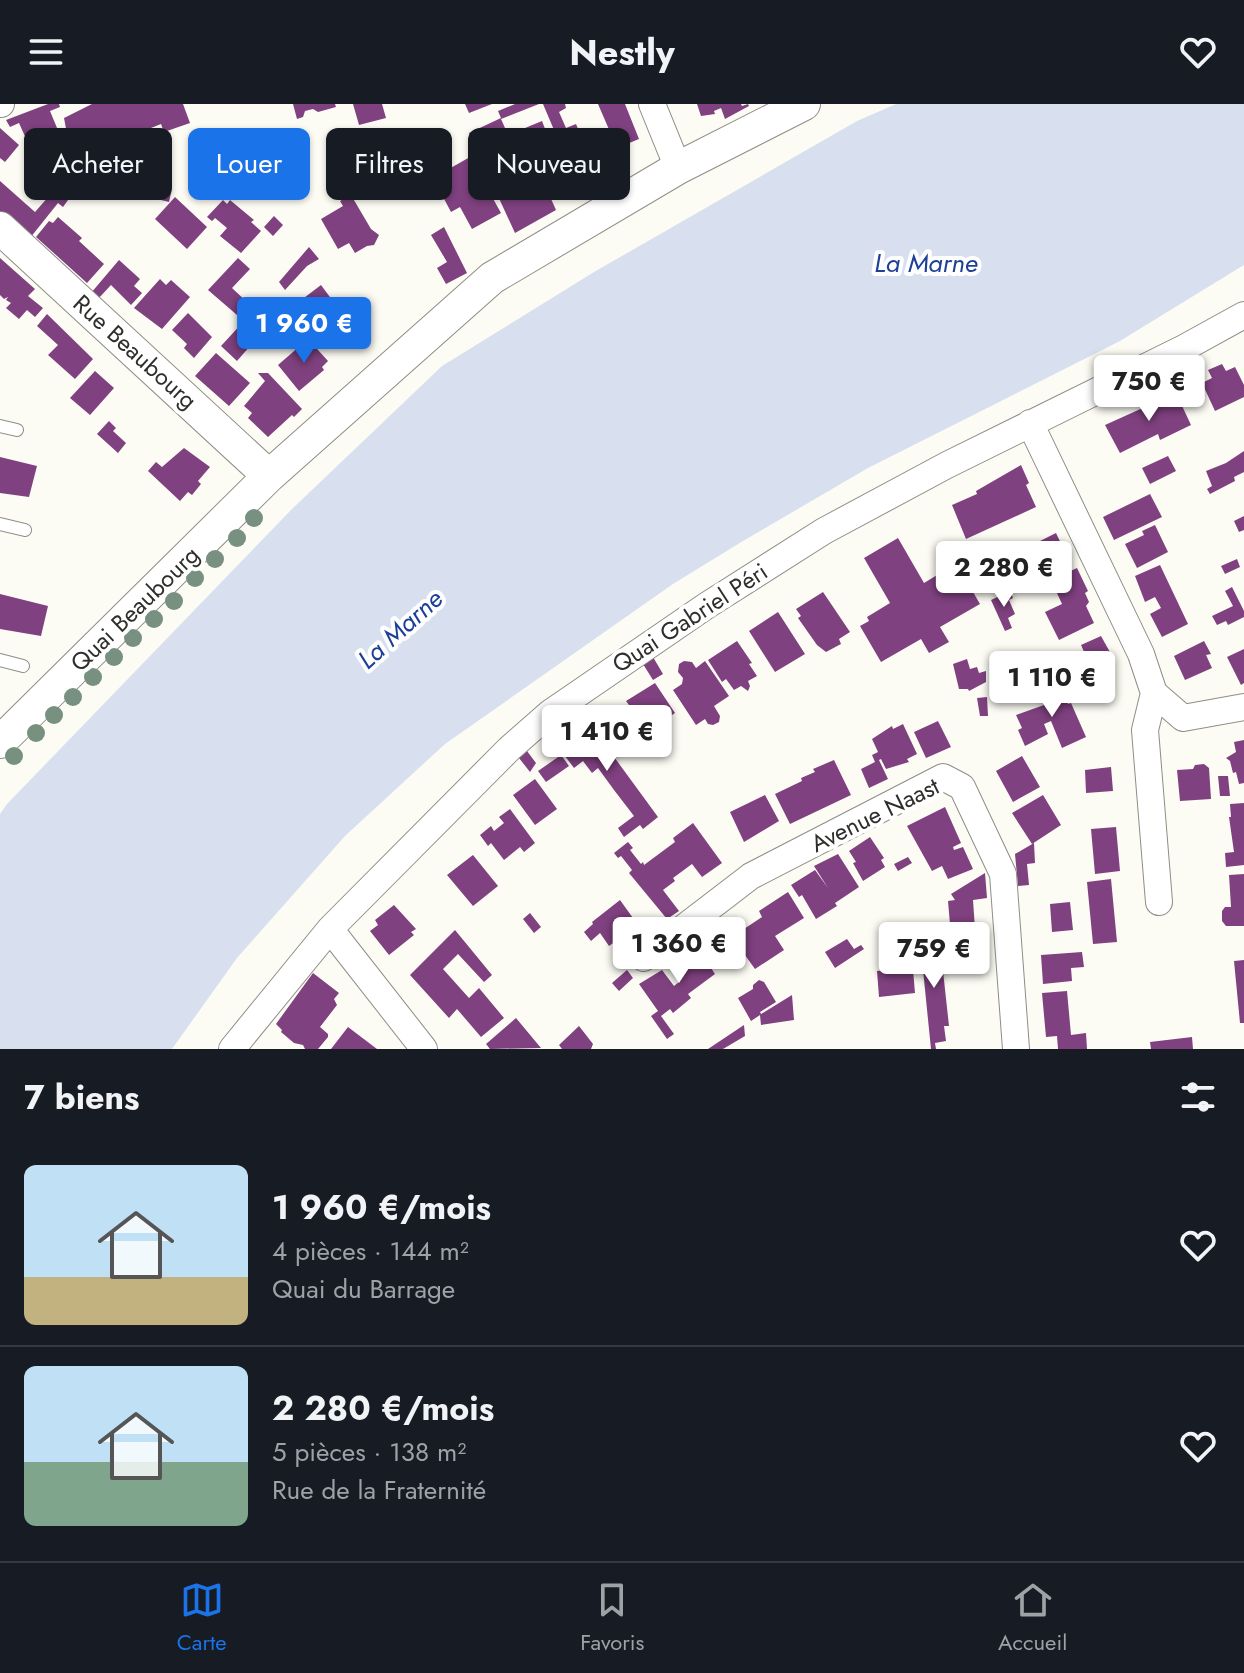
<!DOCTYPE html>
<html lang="fr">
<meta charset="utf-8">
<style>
body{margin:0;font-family:Jost,sans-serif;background:#20242c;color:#f1f3f6;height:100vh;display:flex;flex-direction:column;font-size:30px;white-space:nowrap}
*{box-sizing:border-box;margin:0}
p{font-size:26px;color:#9ea1a6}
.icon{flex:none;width:44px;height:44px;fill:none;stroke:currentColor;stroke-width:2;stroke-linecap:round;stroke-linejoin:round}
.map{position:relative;height:945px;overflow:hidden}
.details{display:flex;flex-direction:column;background:#171b24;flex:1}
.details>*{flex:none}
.top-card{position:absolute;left:24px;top:24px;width:800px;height:72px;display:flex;gap:16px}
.price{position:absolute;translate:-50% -68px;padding:0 18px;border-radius:8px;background:#fff;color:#222;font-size:26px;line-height:52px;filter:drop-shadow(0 2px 4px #0008)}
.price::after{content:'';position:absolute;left:50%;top:48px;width:24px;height:18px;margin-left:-12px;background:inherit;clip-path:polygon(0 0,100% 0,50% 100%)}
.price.on{background:#1a73e8;color:#fff}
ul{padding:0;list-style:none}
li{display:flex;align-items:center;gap:24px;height:200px;padding:0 24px}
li+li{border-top:2px solid #363941}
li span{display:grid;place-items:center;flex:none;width:224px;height:160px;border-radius:12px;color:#555}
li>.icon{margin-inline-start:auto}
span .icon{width:96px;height:96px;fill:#fffc;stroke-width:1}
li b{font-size:34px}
h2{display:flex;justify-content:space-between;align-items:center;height:96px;padding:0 24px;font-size:34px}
.pill{padding:0 28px;border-radius:12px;background:#171b24;box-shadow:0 2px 6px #0004;font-size:28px;line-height:72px}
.pill.on{background:#1a73e8;color:#fff}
header{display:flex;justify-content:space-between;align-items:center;height:104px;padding:0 24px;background:#171b24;font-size:36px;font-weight:700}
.tab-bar{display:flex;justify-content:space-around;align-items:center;height:112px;border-top:2px solid #363941;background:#171b24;font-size:22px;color:#9ea1a6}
.tab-bar a{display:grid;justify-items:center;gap:4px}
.tab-bar .on{color:#1a73e8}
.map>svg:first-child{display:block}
.water{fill:#d8e0f0}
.building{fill:#7f417f}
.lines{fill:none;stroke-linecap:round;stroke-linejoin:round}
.service-casing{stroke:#8e8d86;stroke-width:14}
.minor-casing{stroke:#8e8d86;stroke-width:28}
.tertiary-casing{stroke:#8e8d86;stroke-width:34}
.service{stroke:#fff;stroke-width:12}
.minor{stroke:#fff;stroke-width:26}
.tertiary{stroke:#fff;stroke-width:32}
.tree{fill:#789080}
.labels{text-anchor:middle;stroke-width:8;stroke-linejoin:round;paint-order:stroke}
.street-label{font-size:24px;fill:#2e2e2b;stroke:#fff}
.water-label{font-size:26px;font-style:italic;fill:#1c3f97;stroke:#fff}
</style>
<header><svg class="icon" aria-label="menu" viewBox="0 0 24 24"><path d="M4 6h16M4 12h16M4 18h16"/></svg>Nestly<svg class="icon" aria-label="heart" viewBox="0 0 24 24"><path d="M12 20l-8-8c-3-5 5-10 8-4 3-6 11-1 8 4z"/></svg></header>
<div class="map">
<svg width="1244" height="945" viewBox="0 0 1244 945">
<rect width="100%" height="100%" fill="#fdfcf4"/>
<path class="water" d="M896 0H1244V161L1120 237 868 364 743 437 673 480 445 640 345 732 237 854 172 945H0V710L7 700 292 405 442 262 594 168 857 17Z"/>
<path class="building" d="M48 0H59L60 3 50 7 62 36 59 37 61 41 58 42 56 38 46 42 37 46 38 49 35 50 32 48 19 19 10 23 6 16Z
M92 0H183L190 19 164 28 161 20 101 44 99 39 71 51 64 14Z
M293 0H335L336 3 318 8 313 5 305 7 303 13 297 15Z
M353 0H382L386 14 359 21Z
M465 0H492L469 9Z
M515 0H539L501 15 536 94 548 88 556 106 515 129 469 29 501 14 498 7Z
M543 0H565L566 4 559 8 566 24 576 20 581 32 573 36 590 80 579 85Z
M598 0H625L639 35 617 44Z
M697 0H741L742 2 748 0 749 2 725 15 721 4 714 7 715 10 701 12Z
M542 17 552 43 523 55 513 29Z
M0 24 19 41 5 58 0 54Z
M600 41 611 68 603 71 592 45Z
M470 53 501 109 472 125 460 103 451 108 433 74Z
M0 77 35 108 56 84 62 93 71 81 76 85 63 103 58 99 30 134 0 108Z
M159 86 171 89 169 98 157 95Z
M351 91 371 125 379 131 374 141 367 142 355 149 349 139 338 145 321 115 343 102 340 97Z
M175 93 207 123 187 145 155 115Z
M223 96 227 100 230 96 254 116 251 118 261 127 241 149 220 132 227 124 215 114 212 117 207 113Z
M274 112 283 121 273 132 264 123Z
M58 113 82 134 79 137 104 160 87 179 36 133 49 117 53 119Z
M444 123 467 169 446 180 437 164 447 158 431 131Z
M309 143 319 155 307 162 285 186 279 178Z
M0 154 35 185 28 192 43 204 35 213 27 206 19 215 6 204 11 199 6 196 8 193 4 195 0 191Z
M238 154 250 165 232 184 248 199 237 211 208 186Z
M119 156 140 175 134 182 142 189 131 201 111 181 98 195 91 189Z
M160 175 166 181 171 176 190 193 162 225 134 204Z
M321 181 341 208 345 205 352 215 357 211 370 229 357 240 335 212 317 226 296 200Z
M188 209 212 233 194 254 184 244 187 240 172 226Z
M47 210 93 255 75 275 48 251 58 241 37 222Z
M244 217 257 234 237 257 221 242Z
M308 235 328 257 322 263 324 266 299 287 278 261Z
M216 249 250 279 229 302 195 272Z
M1222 260 1226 267 1235 263 1244 281V293L1215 307 1202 279 1212 274 1208 266Z
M95 267 114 284 90 311 70 294Z
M258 269H268L302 305 294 313 292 311 268 333 248 314 252 309 244 302 265 277Z
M1176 289 1191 321 1160 336 1158 330 1120 349 1105 321Z
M109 317 116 324 113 327 126 339 118 349 97 330Z
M184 344 210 363 198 377 201 380 192 391 188 388 180 397 148 367 156 358 162 363Z
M1244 347V368L1234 373 1235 377 1210 390 1207 385 1212 382 1206 367 1226 359Z
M1168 352 1176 367 1150 380 1142 364Z
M0 353 37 362 29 393 0 389Z
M1021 361 1029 379 1026 381 1036 403 966 435 952 401 977 390 976 387Z
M1150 390 1162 413 1114 436 1103 413Z
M1244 412V426L1239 428 1234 417Z
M1155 421 1168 448 1137 464 1125 440 1144 431 1142 427Z
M1056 429 1068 454 1044 466 1032 441Z
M898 434 924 479 947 465 950 469 959 464 980 500 940 523 949 538 929 549 921 535 881 558 860 522 869 517 867 513 890 499 864 454Z
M1237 455 1240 463 1225 470 1221 462Z
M1160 461 1188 520 1162 533 1150 510 1161 504 1155 493 1145 498 1135 472Z
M1077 464 1088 487 1085 489 1089 498 1086 502 1094 519 1059 536 1045 508 1062 500 1051 476Z
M1232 483 1244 507V513L1228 521 1226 517 1217 521 1212 512 1233 502 1225 487Z
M1010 487 1013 494 1009 496 1015 510 1008 514 1012 524 1005 527 991 496Z
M823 488 850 528 839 535 841 540 826 548 817 541 798 514 801 512 796 505Z
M0 490 48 502 41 532 0 525Z
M778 508 805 550 775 568 749 527Z
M1101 532 1111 550 1090 561 1081 541Z
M737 537 752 559 749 560 757 572 748 577 750 582 748 587 741 582 734 586 726 575 722 578 708 556Z
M1204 537 1211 550 1206 551 1212 564 1185 576 1174 552Z
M1244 545V579L1241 581 1227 553Z
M653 553 663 570 653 576 643 560Z
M1037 553 1048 573 1032 582 1021 561Z
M967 555 970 565 977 563 979 569 986 567V578L969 587 968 585H959L953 560Z
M684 557 692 558 696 564 705 557 729 592 714 602 720 612 719 618 713 621 708 620 705 615 696 621 673 586 682 580 683 574 678 568 679 560Z
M655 579 675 609 648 627 626 597Z
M1059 579 1063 581 1068 600 1071 599 1086 633 1062 644 1051 617 1044 620 1048 630 1025 642 1018 626 1022 624 1016 611 1044 601 1038 589Z
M987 593 988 612H980L977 594Z
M628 607 645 630 616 650 595 621 610 611 614 617Z
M587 616 658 713 643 725 640 721 624 733 618 724 634 712 614 686 598 664 592 669 583 657 574 664 553 636 562 630 567 637 574 631 571 627Z
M938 617 951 643 926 654 914 628Z
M903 620 917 650 907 655 909 658 886 665 881 655 879 656 888 675 869 684 861 665 875 658 872 651 878 648 872 635 892 622 893 625Z
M1244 636V679L1239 680 1236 668 1233 669 1230 657 1226 654 1236 648 1234 638Z
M527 647 536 659 530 668 519 654Z
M561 651 569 662 546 678 538 667Z
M1022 652 1040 683 1013 698 996 667Z
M834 656 851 691 790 720 775 690 802 677 801 674 815 668 813 665Z
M1204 660 1209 664 1211 695 1180 697 1177 666 1193 665 1195 661Z
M1111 663 1113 687 1086 689 1085 666Z
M1218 672H1228L1230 692H1220Z
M535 675 557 705 535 721 513 691Z
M765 691 779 717 744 738 730 708Z
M1043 691 1061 721 1032 740 1012 709Z
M1244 699V761L1226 763 1225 749 1234 748 1229 713H1231L1230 700Z
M945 703 961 739 953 743 954 746 963 743 973 765 948 775 942 762 932 767 907 722Z
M510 705 535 739 524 748 520 743 504 756 491 739 488 742 480 731 491 722 494 727 504 719 499 713Z
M693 719 722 759 702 773 692 760 673 774 675 777 663 786 679 807 667 815 629 769 632 766 621 752 618 754 614 749 628 738 633 744 630 746 641 760 643 758 644 761 675 738 673 734Z
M1116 723 1120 767 1095 770 1091 725Z
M870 733 884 754 881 756 885 763 863 777 853 759 856 758 849 747Z
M1034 739 1035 759 1027 760 1029 781 1018 782 1015 750Z
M838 750 859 783 835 799 837 802 816 815 802 791 799 793 791 781 815 766 828 784 814 762Z
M473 751 498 782 473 802 447 771Z
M908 753 912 759 898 767 894 760Z
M985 769 987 794 973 796 975 825H979L981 841 952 844 948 797 955 796 951 790Z
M1244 770V822H1226L1222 817V807L1225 803H1231L1229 771Z
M1111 775 1117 838 1093 840 1087 778Z
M788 788 804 814 775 832 784 846 755 865 732 833 762 813 759 807Z
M620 796 638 821 609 842 600 829 591 837 584 828 593 820 592 818Z
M1070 798 1073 826 1052 828 1050 800Z
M394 801 416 825 411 828 414 831 389 851 370 827 378 821 375 816Z
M530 809 541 823 534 829 523 815Z
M928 822 929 832 932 830 936 858H942L949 922H944L946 937 935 939 936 945H931L920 836V823Z
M455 826 492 871 484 878 458 850 443 865 469 894 479 884 504 914 481 933 457 905 449 914 410 871Z
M847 835 854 845 861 841 864 845 835 864 825 848Z
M708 839 721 857 711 864 715 870 688 890 691 894 673 909 670 905 661 912 674 930 667 935 651 912 658 907 639 880 662 866 674 882 679 878 671 866Z
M1082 848 1084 863 1071 864 1072 877 1043 880 1041 851Z
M912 854 915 889 879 893 877 867 892 866 891 856Z
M1244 856V919H1240L1234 857Z
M627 866 633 874 619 887 612 879Z
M313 869 339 889 334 895 337 901 320 923 328 930V933L318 945H305L303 941 294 939 281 928 282 926 276 920Z
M759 876 764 878 776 898 760 908 761 910 792 891 794 916 761 921 760 911 751 917 738 894 753 885V881Z
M1067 887 1071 931 1086 929 1087 945H1058L1057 932 1046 933 1042 889Z
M516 914 541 944 490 945 486 940Z
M744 921 745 932 723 945H708Z
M579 922 593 940 591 945H562L559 941Z
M348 923 377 945H331Z
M1192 933 1193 945H1151L1150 938Z"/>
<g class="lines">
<defs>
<path id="service" d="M0 322 17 326
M0 420 25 426
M0 556 23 562"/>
<path id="minor" d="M0 0H1
M652 0 678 64
M1030 319 1141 550 1154 589 1183 614 1244 603
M1154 589 1145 626 1159 798
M330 825 424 945
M644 854 751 772 943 673 962 683 1003 770 1016 945
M232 945 330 825 509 645 550 609 706 502 824 427 947 361 1184 244 1244 211"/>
<path id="tertiary" d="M0 124 269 372
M0 638 269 372 492 174 678 64 804 0"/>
</defs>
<use href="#service" class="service-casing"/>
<use href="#minor" class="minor-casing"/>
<use href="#tertiary" class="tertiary-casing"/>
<use href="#service" class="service"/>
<use href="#minor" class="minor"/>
<use href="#tertiary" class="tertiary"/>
</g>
<g class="tree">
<circle cx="254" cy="414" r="9"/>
<circle cx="237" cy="434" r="9"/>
<circle cx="215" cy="455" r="9"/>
<circle cx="195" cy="474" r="9"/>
<circle cx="174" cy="497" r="9"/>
<circle cx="154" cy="515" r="9"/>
<circle cx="133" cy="534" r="9"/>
<circle cx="114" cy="553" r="9"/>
<circle cx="93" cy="573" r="9"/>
<circle cx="73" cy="593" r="9"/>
<circle cx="54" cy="611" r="9"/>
<circle cx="36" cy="629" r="9"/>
<circle cx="14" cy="652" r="9"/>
</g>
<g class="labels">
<g class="street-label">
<text transform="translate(135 248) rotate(42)" y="8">Rue Beaubourg</text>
<text transform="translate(135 505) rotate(-44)" y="8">Quai Beaubourg</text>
<text transform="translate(690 514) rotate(-33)" y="8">Quai Gabriel Péri</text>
<text transform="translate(875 711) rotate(-26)" y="8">Avenue Naast</text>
</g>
<g class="water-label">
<text x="926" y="168">La Marne</text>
<text transform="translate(400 525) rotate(-42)" y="9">La Marne</text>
</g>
</g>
</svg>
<b class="price on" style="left:304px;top:261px">1 960 €</b>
<b class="price" style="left:1149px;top:319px">750 €</b>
<b class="price" style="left:1004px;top:505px">2 280 €</b>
<b class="price" style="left:1052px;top:615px">1 110 €</b>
<b class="price" style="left:607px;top:669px">1 410 €</b>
<b class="price" style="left:679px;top:881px">1 360 €</b>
<b class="price" style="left:934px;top:886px">759 €</b>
<div class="top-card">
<a class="pill">Acheter</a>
<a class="pill on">Louer</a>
<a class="pill">Filtres</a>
<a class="pill">Nouveau</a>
</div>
</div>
<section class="details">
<h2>7 biens<svg class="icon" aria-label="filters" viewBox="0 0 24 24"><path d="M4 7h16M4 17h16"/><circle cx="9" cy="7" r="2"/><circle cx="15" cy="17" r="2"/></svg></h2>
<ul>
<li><span style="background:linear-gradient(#bfe0f5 70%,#c2b280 0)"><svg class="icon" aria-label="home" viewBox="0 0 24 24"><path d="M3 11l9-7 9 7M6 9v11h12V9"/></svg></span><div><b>1 960 €/mois</b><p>4 pièces · 144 m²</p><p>Quai du Barrage</p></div><svg class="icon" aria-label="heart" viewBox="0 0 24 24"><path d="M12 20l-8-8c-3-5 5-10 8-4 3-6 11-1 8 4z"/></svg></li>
<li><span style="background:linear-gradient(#bfe0f5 60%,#7fa58c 0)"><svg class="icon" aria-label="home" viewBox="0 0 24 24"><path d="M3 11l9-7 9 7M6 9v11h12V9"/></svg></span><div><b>2 280 €/mois</b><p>5 pièces · 138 m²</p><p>Rue de la Fraternité</p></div><svg class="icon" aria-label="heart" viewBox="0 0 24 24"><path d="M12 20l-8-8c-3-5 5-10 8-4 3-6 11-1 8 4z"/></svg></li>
</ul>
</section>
<nav class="tab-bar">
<a class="on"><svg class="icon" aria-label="map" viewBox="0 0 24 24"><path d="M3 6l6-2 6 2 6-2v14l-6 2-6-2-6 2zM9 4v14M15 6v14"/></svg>Carte</a>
<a><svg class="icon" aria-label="saved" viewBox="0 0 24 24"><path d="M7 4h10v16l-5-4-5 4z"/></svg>Favoris</a>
<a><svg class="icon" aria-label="home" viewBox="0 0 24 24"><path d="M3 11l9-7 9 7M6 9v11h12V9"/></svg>Accueil</a>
</nav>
